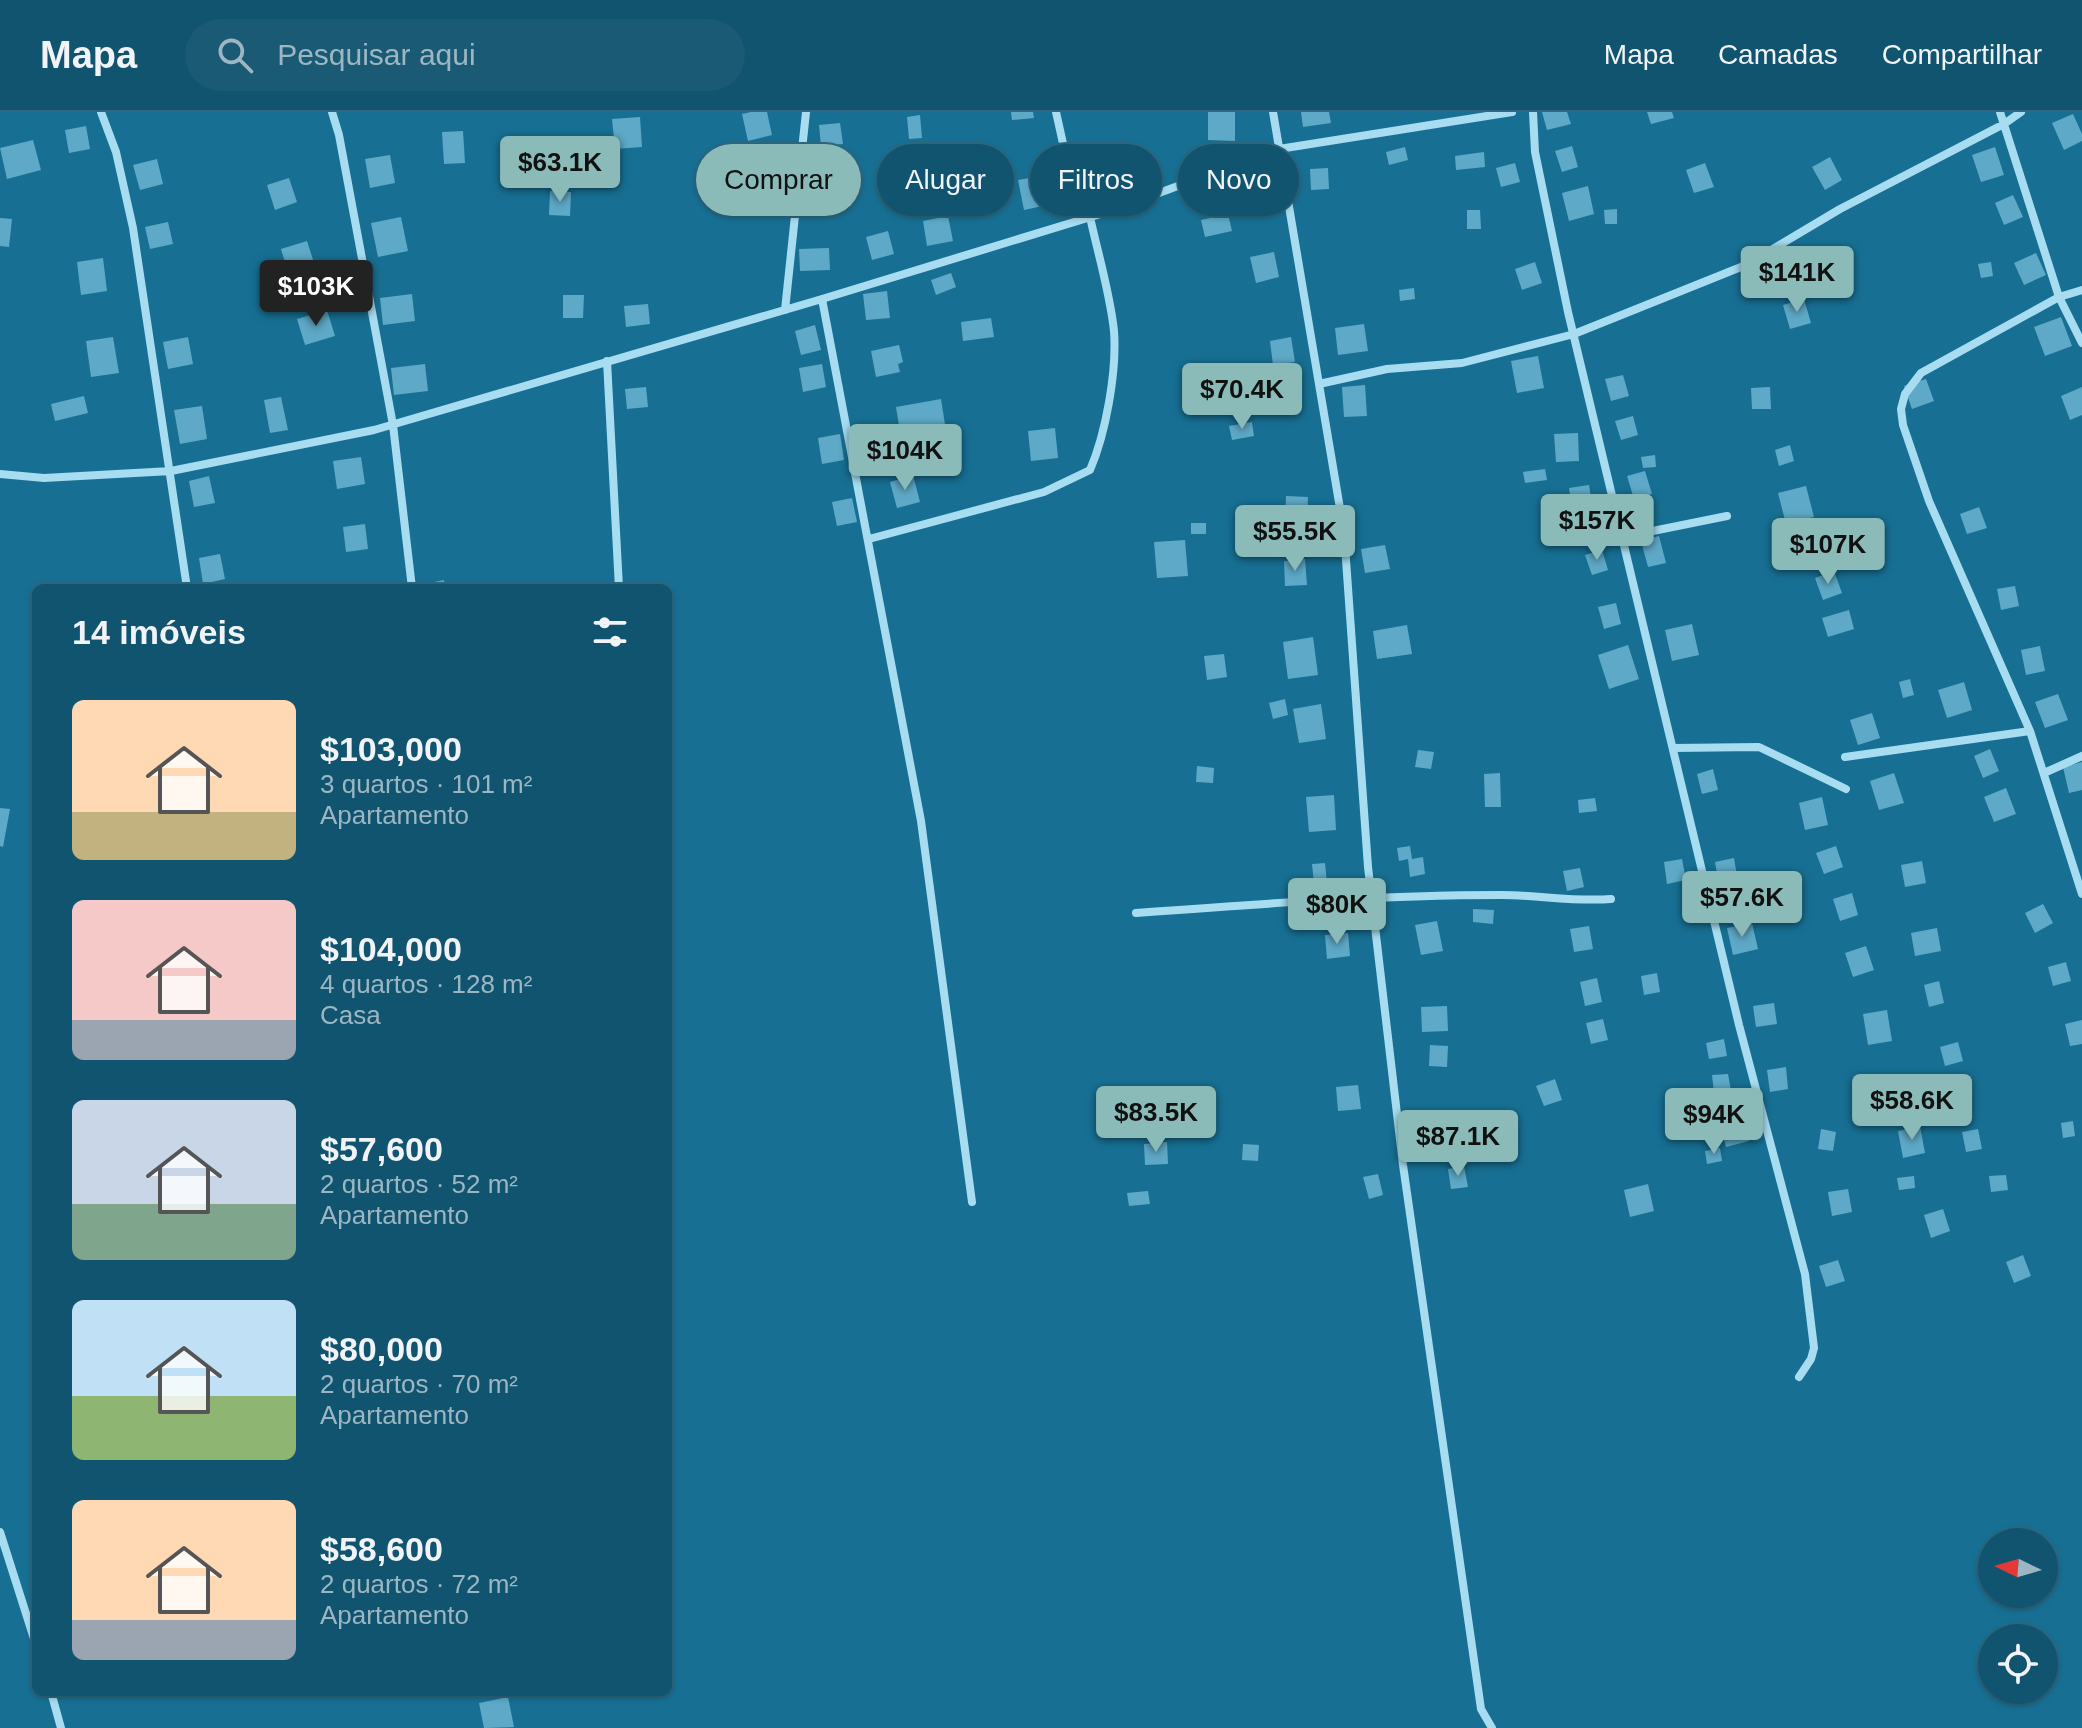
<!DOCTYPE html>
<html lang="pt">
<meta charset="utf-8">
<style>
body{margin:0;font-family:Helvetica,sans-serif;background:#1a5a74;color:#f1f3f6;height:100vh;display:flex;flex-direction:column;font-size:30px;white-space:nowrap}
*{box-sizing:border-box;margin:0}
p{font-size:26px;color:#9cb7c3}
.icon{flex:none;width:44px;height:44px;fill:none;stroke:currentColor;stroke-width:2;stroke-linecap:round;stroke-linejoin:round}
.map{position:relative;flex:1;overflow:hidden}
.side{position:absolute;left:32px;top:472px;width:640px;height:1112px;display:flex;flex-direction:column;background:#11546f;border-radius:12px;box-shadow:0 2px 6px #0004,0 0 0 2px #306a82}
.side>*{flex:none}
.banner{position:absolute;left:696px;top:32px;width:760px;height:72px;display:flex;gap:16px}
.needle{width:52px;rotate:275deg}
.fabs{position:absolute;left:1978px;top:1416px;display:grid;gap:16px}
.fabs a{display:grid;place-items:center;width:80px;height:80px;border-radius:50%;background:#11546f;box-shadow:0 2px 6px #0004,0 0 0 2px #306a82;font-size:40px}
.price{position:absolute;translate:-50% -68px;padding:0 18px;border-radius:8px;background:#8bbbb9;color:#111;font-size:26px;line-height:52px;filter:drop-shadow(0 2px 4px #0008)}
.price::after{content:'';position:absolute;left:50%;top:48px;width:24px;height:18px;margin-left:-12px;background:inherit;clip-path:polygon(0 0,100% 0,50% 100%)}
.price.on{background:#222;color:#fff}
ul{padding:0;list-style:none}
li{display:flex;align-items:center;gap:24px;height:200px;padding:0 40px}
li span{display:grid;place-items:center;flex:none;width:224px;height:160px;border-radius:12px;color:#555}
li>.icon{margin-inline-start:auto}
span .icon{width:96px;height:96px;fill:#fffc;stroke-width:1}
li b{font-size:34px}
h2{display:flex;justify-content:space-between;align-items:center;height:96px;padding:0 40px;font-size:34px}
.tag{padding:0 28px;border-radius:36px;background:#11546f;box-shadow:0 2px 6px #0004,0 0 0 2px #306a82;font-size:28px;line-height:72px}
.tag.on{background:#8bbbb9;color:#111}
header{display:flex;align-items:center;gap:48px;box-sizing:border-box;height:112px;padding:0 40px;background:#11546f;border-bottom:2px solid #306a82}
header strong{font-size:38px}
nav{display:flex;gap:44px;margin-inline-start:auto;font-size:28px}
.search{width:560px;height:72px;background:#1a5a74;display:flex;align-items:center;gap:20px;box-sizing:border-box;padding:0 28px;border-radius:44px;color:#9cb7c3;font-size:30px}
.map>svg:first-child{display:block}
.building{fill:#5ea9c7}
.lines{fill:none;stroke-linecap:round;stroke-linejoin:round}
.street{stroke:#a8ddf1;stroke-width:8}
</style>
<header>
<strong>Mapa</strong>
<div class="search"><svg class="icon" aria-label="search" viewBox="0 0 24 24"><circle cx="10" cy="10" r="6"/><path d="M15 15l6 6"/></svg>Pesquisar aqui</div>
<nav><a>Mapa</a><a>Camadas</a><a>Compartilhar</a></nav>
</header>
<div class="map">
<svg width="2082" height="1616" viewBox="0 0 2082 1616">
<rect width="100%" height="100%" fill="#177094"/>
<path class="building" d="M751 0H767L772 23 748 29 742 2Z
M1011 0H1033L1034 6 1012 8Z
M1208 0H1235V29L1208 28Z
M1301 0H1329L1331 11 1303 15Z
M1542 0H1567L1571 12 1547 18Z
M1647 0H1672L1674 6 1651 12Z
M2073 2 2082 22V29L2064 38 2052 11Z
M920 3 922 26 909 27 907 5Z
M640 5 642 35 615 37 612 7Z
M840 11 843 32 821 34 819 13Z
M86 14 90 37 69 41 65 18Z
M463 19 465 51 444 52 442 20Z
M33 28 41 58 7 67 0 36Z
M1572 34 1578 55 1562 60 1555 39Z
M1405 35 1408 48 1389 53 1386 40Z
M1995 35 2004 63 1981 70 1972 43Z
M1484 40 1485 55 1456 58 1455 44Z
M390 43 395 71 370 76 365 47Z
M1830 45 1842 68 1825 78 1812 55Z
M157 47 163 72 140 78 133 53Z
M1515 51 1520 70 1501 75 1496 56Z
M1705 51 1714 75 1694 81 1686 58Z
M1328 56 1329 77 1311 78 1310 57Z
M1041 64 1047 93 1024 98 1018 68Z
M289 66 297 90 275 98 267 73Z
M1588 74 1594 102 1569 109 1562 81Z
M550 79 571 80 570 104 549 103Z
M2013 83 2023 105 2004 113 1995 91Z
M1617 97V112H1605L1604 98Z
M1467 98H1480L1481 117H1467Z
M1228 102 1232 119 1205 125 1201 108Z
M948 104 953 129 927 134 923 109Z
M401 105 408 139 378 145 371 111Z
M0 106 12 107 9 135 0 134Z
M168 110 173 132 150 137 145 115Z
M888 119 894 142 872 148 866 125Z
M307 129 316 157 289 164 281 137Z
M829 136 830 158 800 159 799 137Z
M1274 140 1279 165 1256 171 1250 145Z
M2036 141 2046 163 2024 173 2014 151Z
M103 146 107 179 81 183 77 150Z
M1535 150 1542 171 1522 178 1515 157Z
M1991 150 1993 164 1981 166 1978 152Z
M951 161 956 175 936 183 931 168Z
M1414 176 1415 187 1400 189 1399 178Z
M887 179 890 206 866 208 863 182Z
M412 182 415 209 383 213 380 186Z
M563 183H584L583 206H563Z
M1804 187 1811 211 1790 217 1783 193Z
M648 192 650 212 626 215 624 194Z
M327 198 335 224 305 233 297 207Z
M2061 205 2072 234 2045 244 2034 215Z
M991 206 994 225 963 229 961 210Z
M1364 212 1368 239 1338 243 1335 216Z
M815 213 821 238 801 243 795 219Z
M113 225 119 261 91 265 86 229Z
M188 225 193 252 168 257 163 230Z
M1291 225 1295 250 1273 253 1270 229Z
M899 233 903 250 898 252 900 260 876 265 871 239Z
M1538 244 1544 276 1517 281 1511 249Z
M425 252 428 279 394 283 391 256Z
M822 252 826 275 803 280 799 256Z
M1623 263 1629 284 1611 289 1605 267Z
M1926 267 1934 289 1912 297 1904 274Z
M1365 273 1367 304 1344 305 1342 275Z
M646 275 648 295 627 297 625 277Z
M1770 275 1771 297H1752L1751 276Z
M2082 275V303L2070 308 2061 284Z
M84 284 88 301 55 309 51 292Z
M281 285 288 318 270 321 264 288Z
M941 287 946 319 901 326 896 295Z
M202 294 207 327 180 332 174 298Z
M1633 304 1638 323 1621 328 1615 309Z
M1252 310 1254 324 1232 328 1229 314Z
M1055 316 1058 346 1031 349 1028 319Z
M1578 321 1579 349 1556 350 1554 322Z
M840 322 844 348 822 352 818 326Z
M1790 333 1794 349 1779 354 1775 338Z
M1655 343 1656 355 1643 356 1641 345Z
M361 345 365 372 337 377 333 349Z
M1545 357 1547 368 1525 371 1523 360Z
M1645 359 1652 382 1634 387 1627 364Z
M913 363 920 390 897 396 890 370Z
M209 364 215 391 194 395 189 369Z
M1589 373 1593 399 1573 402 1569 376Z
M1806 374 1814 405 1786 412 1778 381Z
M1286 384 1308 385 1307 412 1285 410Z
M852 386 857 410 837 414 832 390Z
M1979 395 1987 416 1967 422 1960 402Z
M1569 406 1570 418 1554 419 1552 408Z
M1191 411H1206V422H1191Z
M365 412 368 437 346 440 343 415Z
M1818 416 1822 431 1808 435 1804 419Z
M1659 424 1666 451 1648 455 1641 429Z
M1185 428 1188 464 1157 466 1154 430Z
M1385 433 1390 457 1365 461 1361 437Z
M1602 438 1608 458 1592 463 1585 443Z
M220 442 225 467 203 472 199 446Z
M1305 447 1307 473 1285 474 1284 449Z
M1834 459 1842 481 1823 488 1815 466Z
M444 468 445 476H419V473Z
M2015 474 2019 494 2001 498 1997 477Z
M1616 491 1621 512 1604 517 1598 495Z
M1849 498 1854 517 1828 525 1822 506Z
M1692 512 1699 543 1672 549 1665 518Z
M1407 513 1412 542 1377 547 1373 519Z
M1313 525 1318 563 1288 567 1283 530Z
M1628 533 1639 567 1609 577 1598 543Z
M2040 534 2045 559 2026 563 2021 538Z
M1224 542 1227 565 1207 568 1204 544Z
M1910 567 1914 583 1903 586 1899 570Z
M1964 570 1972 598 1947 606 1938 578Z
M2058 582 2068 608 2045 616 2035 590Z
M1285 587 1288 603 1273 607 1269 591Z
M1321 592 1326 627 1299 631 1293 597Z
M1872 601 1880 626 1858 633 1850 608Z
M1990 637 1999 659 1983 666 1974 644Z
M1418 638 1434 640 1431 657 1415 655Z
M2082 650V678L2069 681 2063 655Z
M1197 654 1214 656 1213 671 1196 670Z
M1713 657 1718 678 1702 682 1697 662Z
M1500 661 1501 695H1485L1484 662Z
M1894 661 1904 691 1879 698 1870 669Z
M2006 676 2016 702 1994 710 1984 685Z
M1334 683 1336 718 1309 720 1306 685Z
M1822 685 1828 713 1805 718 1799 691Z
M1595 686 1597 699 1579 701 1578 688Z
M0 696 10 697 3 735 0 734Z
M1410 734 1412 747 1423 745 1425 762 1410 765 1408 747 1399 749 1397 736Z
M1836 734 1843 755 1824 762 1816 741Z
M1734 746 1738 770 1719 773 1715 750Z
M1682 747 1686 768 1667 772 1664 750Z
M1922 749 1926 771 1905 775 1901 753Z
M1325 751 1327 771 1314 772 1312 752Z
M1580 756 1584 775 1567 779 1563 759Z
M1852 781 1858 803 1840 809 1833 787Z
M2043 792 2053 811 2035 821 2025 801Z
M1473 797 1494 798 1493 812 1473 810Z
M1437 809 1443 839 1421 843 1415 813Z
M1752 811 1758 837 1733 843 1727 816Z
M1589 814 1593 837 1574 840 1570 817Z
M1937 816 1941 839 1915 844 1911 821Z
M1348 821 1350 844 1327 847 1325 823Z
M1866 834 1874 858 1853 865 1845 841Z
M2066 850 2071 869 2053 874 2048 855Z
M1657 861 1660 880 1644 883 1641 864Z
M1597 866 1602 890 1585 894 1580 870Z
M1939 869 1944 891 1929 895 1924 873Z
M1774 891 1777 912 1756 915 1753 894Z
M1447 894 1448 919 1422 920 1421 895Z
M1887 898 1892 929 1868 933 1863 902Z
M1603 907 1608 928 1591 932 1586 911Z
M2082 908V932L2070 934 2065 912Z
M1724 927 1727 944 1709 947 1706 931Z
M1958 930 1963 949 1945 954 1940 935Z
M1430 933 1448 934 1447 955 1429 954Z
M1786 955 1788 977 1770 980 1767 958Z
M1728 962 1731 979 1714 981 1712 963Z
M1555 967 1562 988 1544 994 1536 974Z
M1900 970 1903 991 1886 993 1883 972Z
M1358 973 1361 997 1338 999 1336 975Z
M1452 998 1455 1017 1439 1019 1436 1000Z
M1744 1006 1749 1029 1726 1035 1720 1012Z
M2073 1009 2075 1024 2063 1026 2061 1011Z
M1920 1014 1925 1041 1903 1046 1898 1019Z
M1821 1017 1836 1020 1833 1039 1818 1037Z
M1978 1017 1982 1037 1966 1040 1962 1020Z
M1167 1030 1168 1052 1145 1053 1144 1032Z
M1243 1032 1259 1033 1258 1049 1242 1048Z
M1720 1036 1722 1049 1707 1052 1705 1039Z
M1464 1054 1468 1075 1451 1077 1448 1057Z
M1378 1062 1383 1083 1369 1087 1363 1065Z
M2006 1063 2008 1078 1991 1080 1989 1064Z
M1914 1064 1915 1076 1899 1078 1897 1066Z
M1648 1072 1654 1099 1630 1105 1624 1078Z
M1848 1077 1852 1100 1832 1104 1828 1080Z
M1148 1079 1150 1092 1129 1094 1127 1081Z
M1943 1097 1950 1119 1931 1126 1924 1103Z
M2023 1143 2031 1164 2014 1171 2006 1150Z
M1838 1148 1845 1169 1826 1175 1819 1154Z
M508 1585 514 1615 484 1616 479 1591Z"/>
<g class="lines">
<path class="street" d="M101 0 116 40 133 116 187 476
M332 0 339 23 393 313 412 476
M1056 0 1080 108
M1273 0 1344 420 1368 755 1403 1053 1481 1597 1492 1616
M1533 0 1535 40 1568 200 1739 913 1805 1162 1814 1236 1811 1247 1799 1265
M2000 0 2059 185 2082 231
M2082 178 2059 185 1921 261 1905 282 1901 297 1903 313 1929 389 2030 619 2082 782
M822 187 921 709 972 1090
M785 198 806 0
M607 249 619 476
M1319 272 1387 257 1462 251 1574 222 1746 153 1840 97 2004 12 2021 0
M0 362 44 366 171 359 374 318 822 187 1107 100 1279 37 1512 0
M1623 425 1727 404
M869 427 1044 380 1090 358C1106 321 1117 259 1114 219 1110 181 1098 142 1090 105
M1673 636 1759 635 1846 677
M1845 645 2030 619
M2044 661 2082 644
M1136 801C1257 792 1380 783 1502 783 1539 783 1574 790 1611 787
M668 1389 670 1433
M0 1420 36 1533
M51 1580 61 1616"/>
</g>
</svg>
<div class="fabs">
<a><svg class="needle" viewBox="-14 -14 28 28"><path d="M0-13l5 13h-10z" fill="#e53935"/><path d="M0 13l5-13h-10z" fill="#9cb7c3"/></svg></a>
<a><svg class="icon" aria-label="locate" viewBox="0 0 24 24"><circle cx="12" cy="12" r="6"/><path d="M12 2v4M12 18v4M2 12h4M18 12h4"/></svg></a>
</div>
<b class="price" style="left:560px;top:92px">$63.1K</b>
<b class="price" style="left:1797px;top:202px">$141K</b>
<b class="price on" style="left:316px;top:216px">$103K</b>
<b class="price" style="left:1242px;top:319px">$70.4K</b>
<b class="price" style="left:905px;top:380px">$104K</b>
<b class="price" style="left:1597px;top:450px">$157K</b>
<b class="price" style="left:1295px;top:461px">$55.5K</b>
<b class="price" style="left:1828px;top:474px">$107K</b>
<b class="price" style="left:1742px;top:827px">$57.6K</b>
<b class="price" style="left:1337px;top:834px">$80K</b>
<b class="price" style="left:1912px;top:1030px">$58.6K</b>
<b class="price" style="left:1156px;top:1042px">$83.5K</b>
<b class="price" style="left:1714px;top:1044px">$94K</b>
<b class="price" style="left:1458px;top:1066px">$87.1K</b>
<div class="banner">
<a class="tag on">Comprar</a>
<a class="tag">Alugar</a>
<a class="tag">Filtros</a>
<a class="tag">Novo</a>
</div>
<section class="side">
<h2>14 imóveis<svg class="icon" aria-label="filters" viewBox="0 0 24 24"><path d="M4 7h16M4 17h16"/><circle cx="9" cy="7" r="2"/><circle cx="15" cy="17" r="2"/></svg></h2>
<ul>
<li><span style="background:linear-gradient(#ffd9b3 70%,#c2b280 0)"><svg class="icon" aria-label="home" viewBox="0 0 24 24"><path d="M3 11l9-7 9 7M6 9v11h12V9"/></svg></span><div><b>$103,000</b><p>3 quartos · 101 m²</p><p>Apartamento</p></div></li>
<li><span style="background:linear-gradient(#f6c9c9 75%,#9aa5b1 0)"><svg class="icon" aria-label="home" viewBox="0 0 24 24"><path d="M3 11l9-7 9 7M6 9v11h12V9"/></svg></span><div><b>$104,000</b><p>4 quartos · 128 m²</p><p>Casa</p></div></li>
<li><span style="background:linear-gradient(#c9d6e8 65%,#7fa58c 0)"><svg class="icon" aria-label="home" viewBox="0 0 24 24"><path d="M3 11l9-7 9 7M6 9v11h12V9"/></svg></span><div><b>$57,600</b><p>2 quartos · 52 m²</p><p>Apartamento</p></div></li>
<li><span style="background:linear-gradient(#bfe0f5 60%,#8fb573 0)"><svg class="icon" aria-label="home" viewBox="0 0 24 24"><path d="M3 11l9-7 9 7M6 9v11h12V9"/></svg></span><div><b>$80,000</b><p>2 quartos · 70 m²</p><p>Apartamento</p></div></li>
<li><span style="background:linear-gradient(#ffd9b3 75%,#9aa5b1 0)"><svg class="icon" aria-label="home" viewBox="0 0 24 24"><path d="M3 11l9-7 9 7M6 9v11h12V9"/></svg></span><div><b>$58,600</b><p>2 quartos · 72 m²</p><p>Apartamento</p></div></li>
</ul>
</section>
</div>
